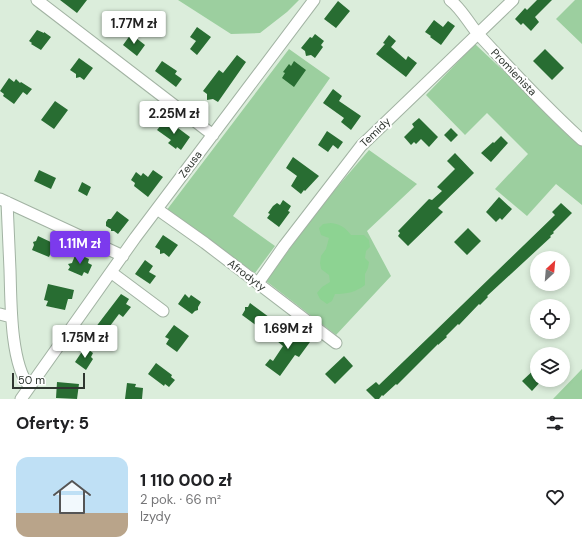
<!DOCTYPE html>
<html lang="pl">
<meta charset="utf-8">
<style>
body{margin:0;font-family:"DM Sans",sans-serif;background:#f2f2f2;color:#202124;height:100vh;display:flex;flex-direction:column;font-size:15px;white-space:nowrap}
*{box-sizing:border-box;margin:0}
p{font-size:13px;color:#757577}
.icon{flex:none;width:22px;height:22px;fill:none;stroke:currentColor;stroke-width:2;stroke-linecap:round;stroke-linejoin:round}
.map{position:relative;height:399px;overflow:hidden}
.side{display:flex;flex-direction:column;background:#fff;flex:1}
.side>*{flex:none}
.needle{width:26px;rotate:26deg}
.tools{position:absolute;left:530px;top:251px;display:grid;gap:8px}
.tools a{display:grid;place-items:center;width:40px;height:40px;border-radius:50%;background:#fff;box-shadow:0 2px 6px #0003;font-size:20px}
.scale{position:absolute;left:12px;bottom:10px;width:73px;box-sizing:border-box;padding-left:4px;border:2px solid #2f3630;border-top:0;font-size:11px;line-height:14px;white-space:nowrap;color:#2f3630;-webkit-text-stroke:3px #fff;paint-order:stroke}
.price{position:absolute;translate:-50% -34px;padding:0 9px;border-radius:4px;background:#fff;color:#222;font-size:13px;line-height:26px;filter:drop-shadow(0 1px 2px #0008)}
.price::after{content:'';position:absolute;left:50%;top:24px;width:12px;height:9px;margin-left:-6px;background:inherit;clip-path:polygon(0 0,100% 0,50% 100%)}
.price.active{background:#7c3aed;color:#fff}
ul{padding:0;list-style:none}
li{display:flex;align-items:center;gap:12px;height:100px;padding:0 16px}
li span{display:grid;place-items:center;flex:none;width:112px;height:80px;border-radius:12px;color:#555}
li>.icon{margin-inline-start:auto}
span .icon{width:48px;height:48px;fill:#fffc;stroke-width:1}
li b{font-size:17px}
h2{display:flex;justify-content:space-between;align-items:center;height:48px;padding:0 16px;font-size:17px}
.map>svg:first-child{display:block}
.green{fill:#9ccf9f}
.water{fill:#8dd392}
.building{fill:#286d32}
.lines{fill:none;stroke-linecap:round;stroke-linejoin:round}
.minor-casing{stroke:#a2b3a3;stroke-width:13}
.minor{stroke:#fff;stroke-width:11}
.labels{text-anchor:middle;stroke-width:4;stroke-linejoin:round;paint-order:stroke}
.street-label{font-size:11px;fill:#2f3630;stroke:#fff}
</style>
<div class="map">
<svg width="582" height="399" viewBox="0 0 582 399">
<rect width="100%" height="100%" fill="#dbeddb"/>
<path class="green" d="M178 0H299L287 12 260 33 231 34Z
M575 0H582V44L556 19Z
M475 44 582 145V205L556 184 527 216 495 189 528 154 487 113 465 135 426 95Z
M289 49 330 78 233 216 275 246 255 273 166 211Z
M369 150 417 184 367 231 391 276 336 335 266 281 321 206Z
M582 369V399H553Z"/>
<path class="water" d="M331 223C340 224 345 227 351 235H364L369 240 370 247 366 251 365 258 369 262 368 268 365 274V285C356 292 347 294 335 294L332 301 327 304 320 299 317 293 322 287 330 282 329 275 321 269 320 263 321 256 326 249 329 238 321 235 319 228 323 224Z"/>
<path class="building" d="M60 0H87L77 13Z
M537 0H552L535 17 539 22 531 31 523 23 521 25 515 19 525 8 527 10Z
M338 1 350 11 336 28 324 19Z
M434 20 443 27 448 21 455 26 441 45 430 37 431 36 425 32Z
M197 27 211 37 197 55 190 49 196 41 190 37Z
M37 30 44 33V32L51 37 41 50 31 44 32 43 29 41Z
M131 34 145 45 137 56 123 45Z
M315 34 324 41 321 45 323 47 315 58 311 55 306 56 305 51 301 48 310 37 312 38Z
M389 35 396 41 391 47 406 60 408 56 417 63 406 77 376 54 385 44 383 43Z
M545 49 564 68 552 80 533 61Z
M237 55 246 62 218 102 213 99 207 100V94L203 91 219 70 223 73Z
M79 58 93 68 84 80 80 77 76 78V74L70 70Z
M162 61 177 71 175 74 182 79 176 87 155 71Z
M294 61 306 70 294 87 282 78 285 73 283 72 289 64 291 66Z
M9 78 14 82 16 79 20 83 21 82 32 89 27 95 23 92 14 104 3 96 4 94 0 91Z
M333 89 342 96 339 101 361 116 351 130 341 122 344 118 323 103Z
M55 101 68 110 54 129 41 120Z
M419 118 438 137 429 147 421 139 416 144 414 142 411 145 404 137 414 127 412 124Z
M166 119 190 137 181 150 177 147 176 149 168 143 171 140 157 130Z
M451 128 458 135 451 142 444 135Z
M327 131 343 142 338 149 333 145 328 152 318 145Z
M501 136 508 143 491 162 481 153 493 142 494 143Z
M455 153 474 173 438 208 443 212 408 246 398 236 400 233 398 231 429 199 432 200 442 191 437 187 455 169 447 161Z
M293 157 319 176 305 191 304 190 301 194 291 186 297 176 286 168Z
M39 170 56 178 51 189 34 181Z
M153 170 163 177 148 197 134 186 135 183 131 180 136 172 141 176 143 173 148 177Z
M82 182 91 187 87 196 78 191Z
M499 197 512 209 502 220 500 218 496 222 486 212Z
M283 200 291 206 288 211 290 212 279 227 267 218 270 214 268 213 273 206 277 203 280 205Z
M561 203 572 213 553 232 554 233 550 236 551 237 487 296 488 297 480 305 479 304 459 325 458 324 446 336 447 337 438 345V344L397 385 396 384 383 396 382 395 379 399H375L366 390 376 382 379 385 430 336 555 215 552 212Z
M117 211 129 220 118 234 114 231H111V229L106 226V222L108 219H111Z
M468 228 481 241 467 255 454 242Z
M163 235 178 245 169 257 164 253 160 254V250L155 247Z
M38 236 55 244 49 257 32 250 34 245 33 242 36 241Z
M76 253 89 259 88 263 92 265 88 274 84 272 82 276 68 270 70 267 68 264 72 263Z
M145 260 153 266 149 272 156 276 150 284 135 274Z
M48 284 74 290 72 299H68L65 310 46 306 48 301 44 300Z
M121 294 129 299 126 304 131 307 123 317 119 314 107 330 112 334 106 342 92 332Z
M185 294 189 298 191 295 201 302 198 307V310L195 311 192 314 178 304Z
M250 303 273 320 271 323V326L268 327 265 332 242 315 245 310V307H248Z
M174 325 189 336 177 352 166 344 169 339 165 337Z
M288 326 310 342 299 357 295 355 280 376 265 365 270 359 273 361 283 346 277 341Z
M85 347 93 353 91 357 93 359 86 370 75 362Z
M344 356 353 366 335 384 325 374Z
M156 363 172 375 171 377 175 380 169 387 165 384 164 386 148 374Z
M537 367V380H542L532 391 522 381Z
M57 382 79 384 77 399 56 398Z
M127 383 136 384 135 387 143 388 142 399H125Z"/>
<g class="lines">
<defs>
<path id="minor" d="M37 0 213 135
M450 0C462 9 469 24 479 35 512 71 546 107 582 140
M0 199 123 256
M7 202C8 224 9 247 10 270 11 299 10 363 29 386
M157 209 205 243 336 343
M112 273 163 311
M258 283 284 246 361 146 513 0
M0 314 11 317
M21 399 135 238 314 0"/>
</defs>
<use href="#minor" class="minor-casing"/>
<use href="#minor" class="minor"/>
</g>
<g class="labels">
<g class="street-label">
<text transform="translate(514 72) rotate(46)" y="4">Promienista</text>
<text transform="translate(375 132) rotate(-44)" y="4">Temidy</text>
<text transform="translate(190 164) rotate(-53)" y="4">Zeusa</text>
<text transform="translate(247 275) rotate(37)" y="4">Afrodyty</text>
</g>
</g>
</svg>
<div class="tools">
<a><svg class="needle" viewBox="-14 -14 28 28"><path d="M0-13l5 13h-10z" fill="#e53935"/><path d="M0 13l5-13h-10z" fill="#757577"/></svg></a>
<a><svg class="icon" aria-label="locate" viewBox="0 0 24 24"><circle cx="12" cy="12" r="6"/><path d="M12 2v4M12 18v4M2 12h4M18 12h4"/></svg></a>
<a><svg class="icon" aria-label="layers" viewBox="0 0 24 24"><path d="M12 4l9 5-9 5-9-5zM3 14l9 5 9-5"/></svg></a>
</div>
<div class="scale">50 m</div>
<b class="price" style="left:134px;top:45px">1.77M zł</b>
<b class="price" style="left:174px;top:135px">2.25M zł</b>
<b class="price active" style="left:80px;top:265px">1.11M zł</b>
<b class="price" style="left:288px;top:350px">1.69M zł</b>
<b class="price" style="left:85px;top:359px">1.75M zł</b>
</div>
<section class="side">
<h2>Oferty: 5<svg class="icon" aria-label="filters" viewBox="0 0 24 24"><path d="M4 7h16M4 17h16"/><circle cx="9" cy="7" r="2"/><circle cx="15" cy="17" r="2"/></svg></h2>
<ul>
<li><span style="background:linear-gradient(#bfe0f5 70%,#b9a48a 0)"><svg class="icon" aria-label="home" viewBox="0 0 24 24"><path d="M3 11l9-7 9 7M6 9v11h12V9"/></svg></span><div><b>1 110 000 zł</b><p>2 pok. · 66 m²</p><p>Izydy</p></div><svg class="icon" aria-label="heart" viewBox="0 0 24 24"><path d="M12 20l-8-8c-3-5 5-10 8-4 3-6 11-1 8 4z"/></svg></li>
</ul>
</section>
